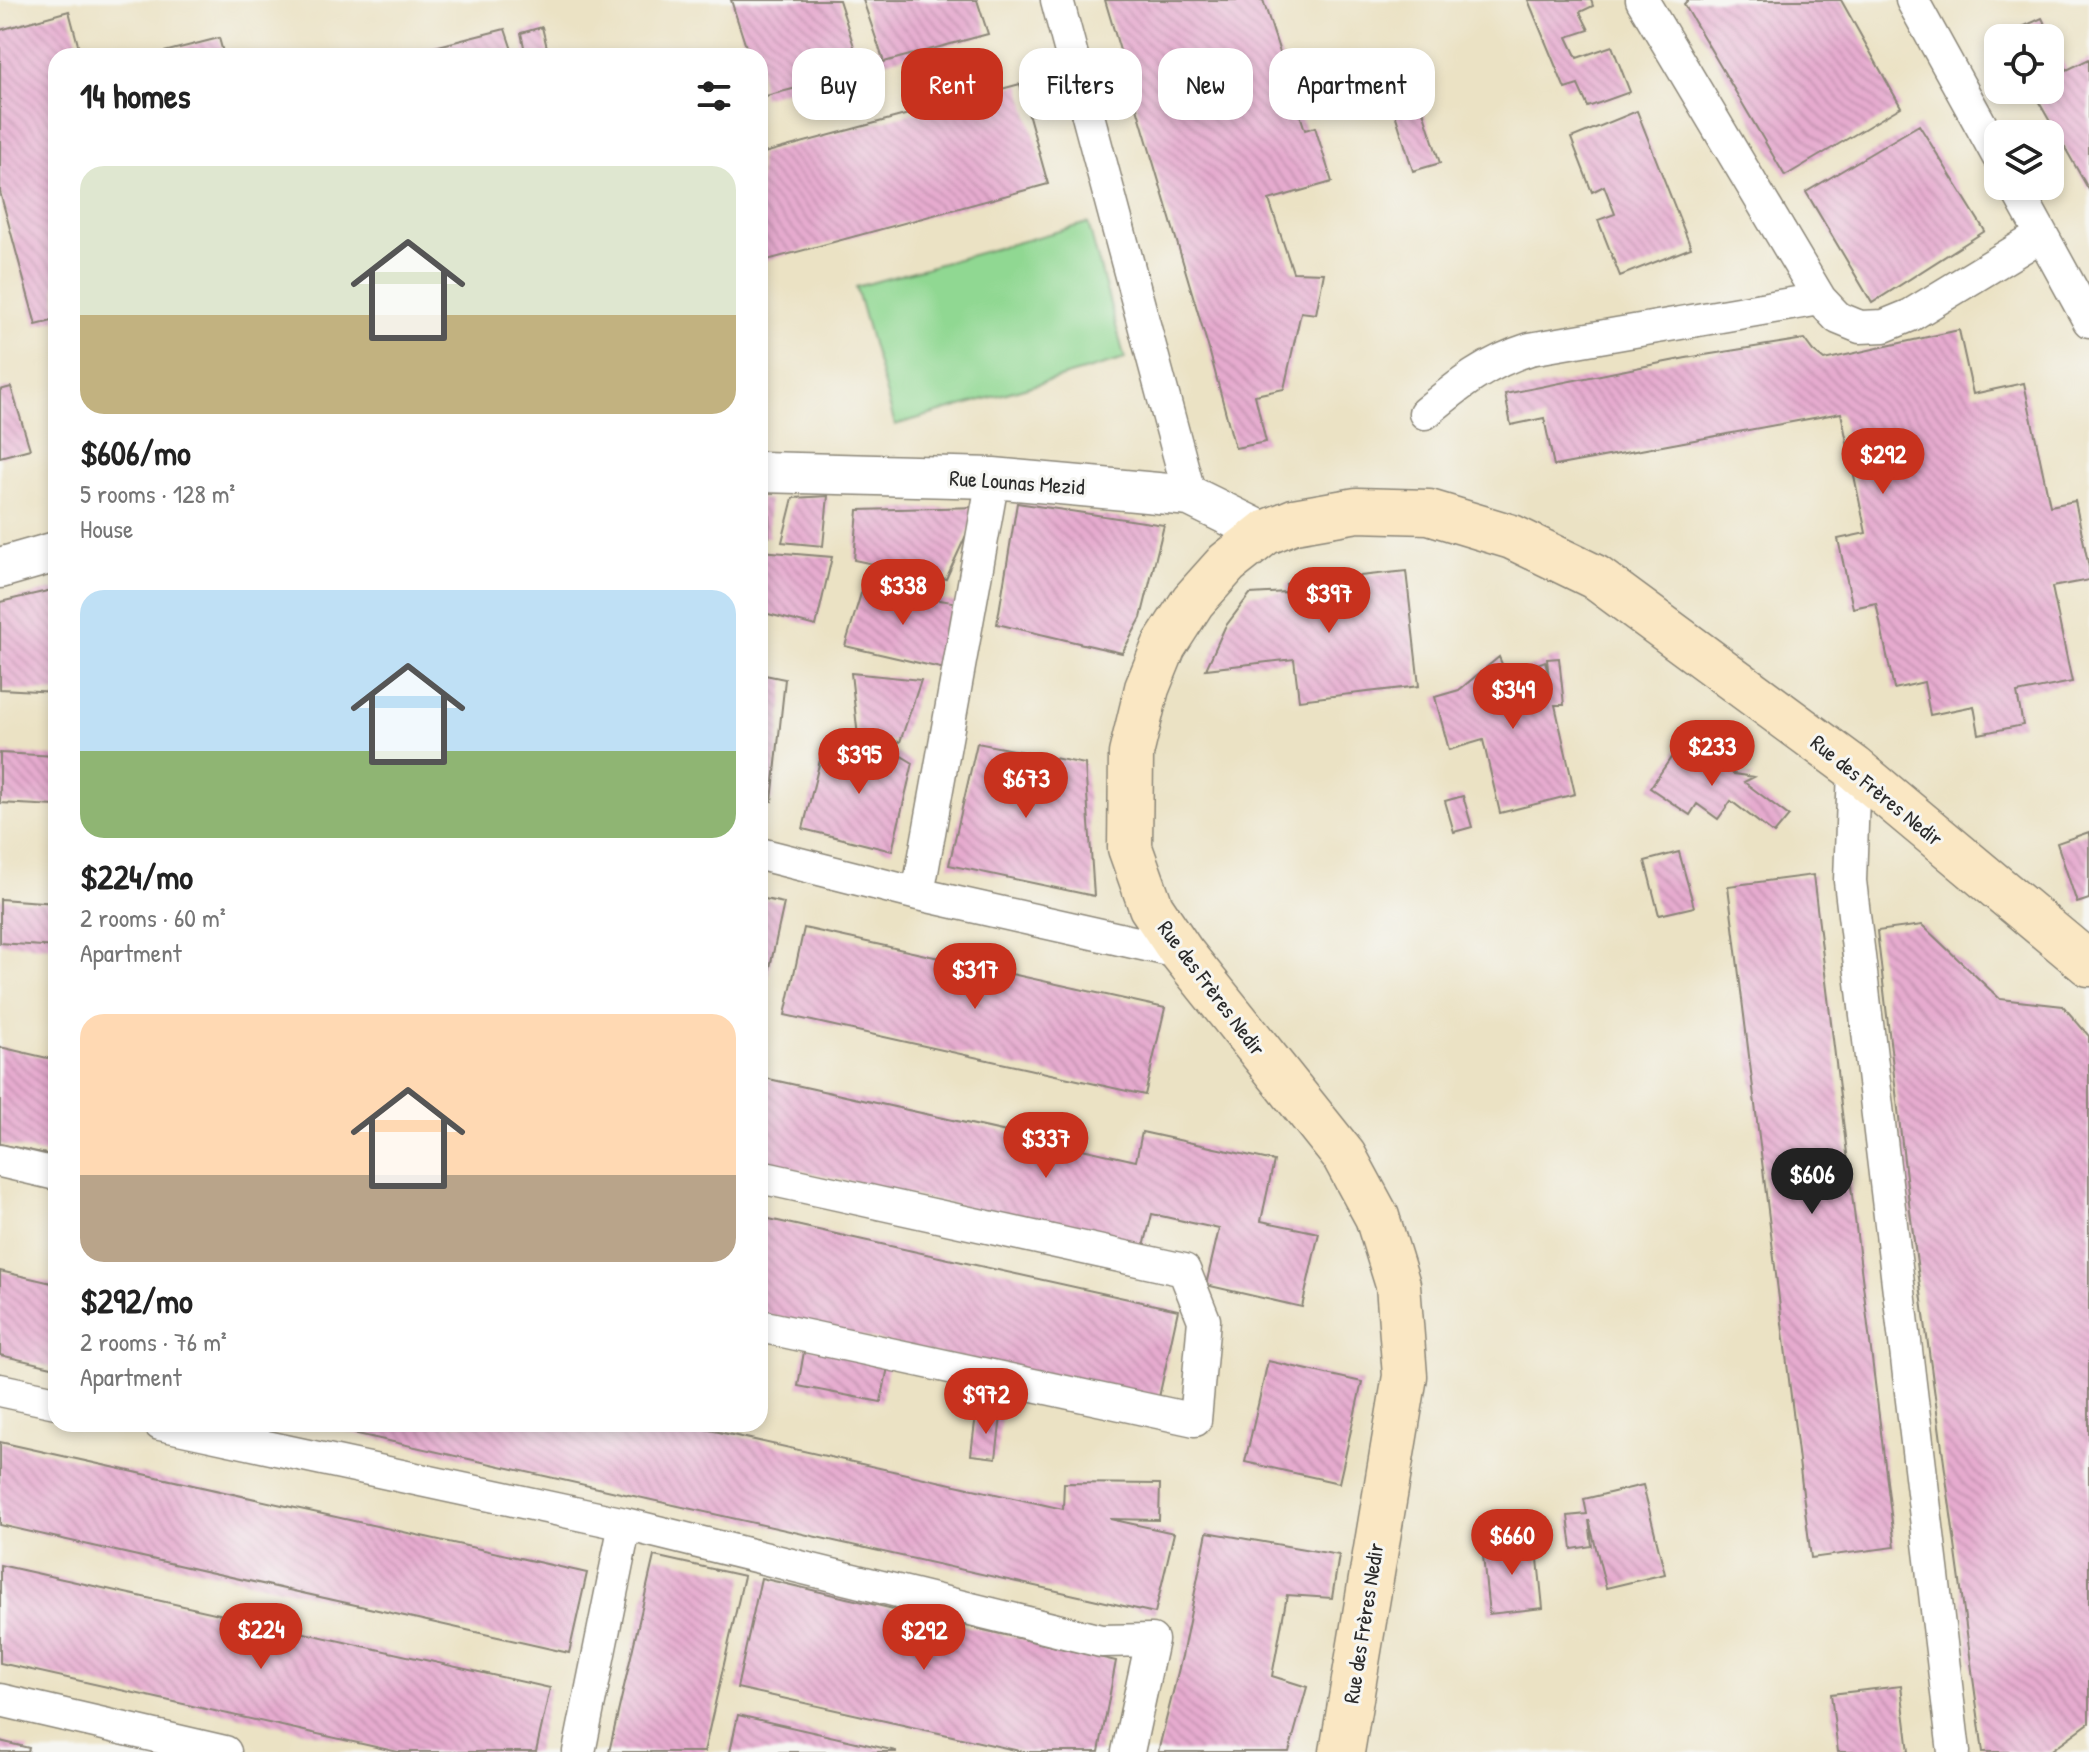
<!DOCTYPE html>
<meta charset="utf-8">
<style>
body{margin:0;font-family:"Patrick Hand",sans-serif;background:#f2f2f2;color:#222;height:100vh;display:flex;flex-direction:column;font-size:30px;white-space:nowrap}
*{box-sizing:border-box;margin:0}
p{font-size:26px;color:#767676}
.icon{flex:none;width:44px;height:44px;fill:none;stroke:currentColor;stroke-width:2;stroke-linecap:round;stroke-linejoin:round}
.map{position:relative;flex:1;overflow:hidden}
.side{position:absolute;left:48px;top:48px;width:720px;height:1384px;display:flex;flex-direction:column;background:#fff;border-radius:24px;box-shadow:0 4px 12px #0003}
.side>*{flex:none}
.guide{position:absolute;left:792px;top:48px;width:760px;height:72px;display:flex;gap:16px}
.fabs{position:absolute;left:1984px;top:24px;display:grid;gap:16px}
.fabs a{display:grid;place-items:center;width:80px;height:80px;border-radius:16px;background:#fff;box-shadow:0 4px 12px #0003;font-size:40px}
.price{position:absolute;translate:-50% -68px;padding:0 18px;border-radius:28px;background:#c8321e;color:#fff;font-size:26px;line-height:52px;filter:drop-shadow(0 2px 4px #0008)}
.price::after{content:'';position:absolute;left:50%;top:48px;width:24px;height:18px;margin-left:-12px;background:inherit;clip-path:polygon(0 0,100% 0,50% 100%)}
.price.current{background:#222;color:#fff}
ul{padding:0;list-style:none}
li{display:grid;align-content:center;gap:16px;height:424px;padding:0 32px}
li span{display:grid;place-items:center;height:248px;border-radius:24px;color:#555}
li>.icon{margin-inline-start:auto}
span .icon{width:144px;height:144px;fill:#fffc;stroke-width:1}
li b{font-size:34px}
h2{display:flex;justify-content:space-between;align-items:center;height:96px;padding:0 32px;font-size:34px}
.tag{padding:0 28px;border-radius:24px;background:#fff;box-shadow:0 4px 12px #0003;font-size:28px;line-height:72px}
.tag.current{background:#c8321e;color:#fff}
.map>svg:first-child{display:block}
.park{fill:#90d892;stroke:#5e825e;stroke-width:2}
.building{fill:url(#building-back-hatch)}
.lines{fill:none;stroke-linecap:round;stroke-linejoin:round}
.minor-casing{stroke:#8b8678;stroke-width:35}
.tertiary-casing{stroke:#8b8678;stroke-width:43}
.secondary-casing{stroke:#8b8678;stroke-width:47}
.minor{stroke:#fff;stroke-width:32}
.tertiary{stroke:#fff;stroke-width:40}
.secondary{stroke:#fae7c3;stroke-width:44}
.labels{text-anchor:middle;stroke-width:6;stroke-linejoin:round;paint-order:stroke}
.street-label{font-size:22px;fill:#2b2b2b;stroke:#f6f6f2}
</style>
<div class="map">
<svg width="2089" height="1752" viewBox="0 0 2089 1752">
<defs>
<pattern id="building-back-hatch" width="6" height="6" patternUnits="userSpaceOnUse" patternTransform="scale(2)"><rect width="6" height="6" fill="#e6abcf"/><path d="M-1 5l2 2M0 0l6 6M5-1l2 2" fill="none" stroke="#c593b2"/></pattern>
</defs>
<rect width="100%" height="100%" fill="#f6f6f2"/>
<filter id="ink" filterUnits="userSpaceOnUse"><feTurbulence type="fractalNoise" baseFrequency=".0125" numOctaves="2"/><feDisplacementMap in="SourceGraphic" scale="16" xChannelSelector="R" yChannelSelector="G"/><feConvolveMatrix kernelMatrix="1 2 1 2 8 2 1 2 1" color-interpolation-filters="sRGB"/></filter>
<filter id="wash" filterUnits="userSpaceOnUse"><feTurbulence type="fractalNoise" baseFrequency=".006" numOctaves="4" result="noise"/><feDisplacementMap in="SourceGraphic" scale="32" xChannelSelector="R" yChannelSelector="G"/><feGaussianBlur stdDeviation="1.8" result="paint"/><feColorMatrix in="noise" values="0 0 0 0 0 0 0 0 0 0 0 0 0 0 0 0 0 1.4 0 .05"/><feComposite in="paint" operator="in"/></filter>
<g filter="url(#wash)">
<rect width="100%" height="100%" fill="#ebe2c4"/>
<path class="park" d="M1088 223 1125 359 895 425 856 287Z"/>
<g id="blocks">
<path class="building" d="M731 0H839L862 71 762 97 760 56H749Z
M863 0H977L988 34 884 62Z
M1105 0H1263L1305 130 1315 127 1332 182 1269 200 1293 272 1324 273 1316 314 1301 312 1284 389 1255 395 1266 442 1235 448 1210 353Z
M1528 0H1591L1593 6 1580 12 1589 30 1567 37 1577 58 1612 46 1630 92 1588 107 1578 85 1565 89Z
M1688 0H1841L1901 107 1785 176 1684 4Z
M69 11 81 56H56V320L36 325 0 192V30Z
M2042 18 2067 70 2089 59V190L2032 90H2050V38H1998Z
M542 27 549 56H526L521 33Z
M505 29 514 56H403V55Z
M219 38 224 56H153L152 55Z
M1413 80 1440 163 1413 171 1387 88Z
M1020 84 1048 184 760 262V154Z
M1637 111 1691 248 1620 276 1598 220 1615 214 1604 186 1592 192 1571 138Z
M1919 125 1985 231 1872 303 1806 192Z
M1959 330 1973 394 2024 383 2050 506 2075 501 2089 567V580L2052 587 2072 682 2017 693 2023 725 1979 734 1974 706 1930 715 1924 682 1894 689 1876 603 1853 608 1838 539 1866 533 1841 413 1554 466 1544 418 1511 425 1505 394 1686 358 1804 339 1813 351 1824 360Z
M11 387 30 449 0 457V390Z
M828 496 823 546 782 542 793 498Z
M760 499 769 500V537L760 536Z
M1017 503 1164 525 1141 618 1122 653 997 624Z
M979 507 946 579 854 560 858 510Z
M760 551 832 557 816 626 760 612Z
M1406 571 1419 686 1299 700 1294 659 1206 669 1225 627 1250 594 1287 592 1286 584Z
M863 587 958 603 945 669 845 646Z
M56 589V692L0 689V602Z
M1499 657 1507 676 1545 661 1549 678 1547 659 1559 658 1564 705H1555L1575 794 1500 813 1483 740 1449 750 1435 697 1459 690Z
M851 673 921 680 900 742 858 737Z
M760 674 785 679 772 801 760 799Z
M1684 739 1734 774 1754 777 1744 782 1789 816 1774 834 1731 801 1718 819 1697 804 1690 815 1650 788Z
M977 743 1085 764 1094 896 949 865Z
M824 744 898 754 913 763 892 851 803 829Z
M0 753 56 756V806L0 803Z
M1463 796 1472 827 1454 832 1445 801Z
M2089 832V899L2077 903 2057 843Z
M1679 852 1694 907 1659 915 1645 861Z
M1813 875 1895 1547 1811 1558 1728 886Z
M760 898 784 903 764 995 760 994Z
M0 899 56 903V947L0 943Z
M1922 925 2000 999 2063 1006 2089 1036V1723L2049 1752H1983L1910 1211 1877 931Z
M804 928 1165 1008 1145 1095 785 1015Z
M0 1047 56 1060V1156L0 1144Z
M760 1077 1136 1161 1142 1132 1274 1161 1261 1221 1319 1233 1302 1307 1206 1285 1219 1229 1152 1214 1144 1247 760 1161Z
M760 1217 1178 1310 1158 1402 760 1314Z
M0 1271 56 1284V1368L0 1355Z
M805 1346 889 1362 881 1402 798 1386Z
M1268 1361 1362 1382 1339 1483 1245 1462Z
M976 1414 1001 1417 996 1458 971 1455Z
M313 1424H683L1063 1509 1064 1483 1160 1484 1159 1520 1110 1519 1174 1533 1155 1613Z
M0 1442 587 1573 569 1653 0 1525Z
M1643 1485 1665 1574 1606 1588 1589 1520 1592 1546 1572 1549 1568 1516 1587 1514 1584 1499Z
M1207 1532 1339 1555 1332 1598 1287 1595 1272 1676 1307 1687 1289 1752H1158L1182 1656Z
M1536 1540 1543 1608 1489 1614 1482 1546Z
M654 1556 744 1576 704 1752H609Z
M0 1565 550 1688 536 1752H398L0 1663Z
M761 1578 1116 1661 1099 1752H1024L737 1688Z
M1901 1686 1909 1752H1838L1831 1694Z
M738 1715 896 1751V1752H730Z
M0 1741 29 1748 28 1752H0Z"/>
</g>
</g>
<g filter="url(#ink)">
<use href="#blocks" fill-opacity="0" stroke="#8b8678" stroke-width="2"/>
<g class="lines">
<defs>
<path id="minor" d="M1057 0 1190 496
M1642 0 1820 299 1838 318 1860 327 1884 326 1911 315 2042 235
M1912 0 1998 156
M2015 186 2089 321
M1425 413C1460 384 1486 363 1530 349L1820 299
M1854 768 1850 881 1954 1752
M760 854 918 894 1182 953
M918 894 993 478
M0 1161 56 1174
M760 1177 1184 1270 1204 1320 1195 1420 760 1326
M0 1390 56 1402
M160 1424 625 1524 1101 1641 1152 1640 1128 1752
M0 1700 225 1752
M579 1752 625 1524"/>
<path id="tertiary" d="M760 472 993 478 1190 496 1265 533
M0 568 56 552"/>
<path id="secondary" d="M1342 1752 1405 1376 1398 1285 1377 1217 1344 1156 1182 953 1151 907 1130 848 1131 754 1147 688 1164 646 1193 601 1227 563 1265 533 1294 521 1357 510 1429 512 1512 537 1595 577 1854 768 2089 964"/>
</defs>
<use href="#minor" class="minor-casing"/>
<use href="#tertiary" class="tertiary-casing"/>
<use href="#secondary" class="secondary-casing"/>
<use href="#minor" class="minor"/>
<use href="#tertiary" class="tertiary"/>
<use href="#secondary" class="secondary"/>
</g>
</g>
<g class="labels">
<g class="street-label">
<text transform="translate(1017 482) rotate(4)" y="8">Rue Lounas Mezid</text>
<text transform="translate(1877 790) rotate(39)" y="8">Rue des Frères Nedir</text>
<text transform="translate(1212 988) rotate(53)" y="8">Rue des Frères Nedir</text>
<text transform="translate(1363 1623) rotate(-81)" y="8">Rue des Frères Nedir</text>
</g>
</g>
</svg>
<div class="fabs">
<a><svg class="icon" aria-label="locate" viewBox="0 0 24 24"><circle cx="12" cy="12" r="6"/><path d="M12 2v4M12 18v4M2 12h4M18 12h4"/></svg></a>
<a><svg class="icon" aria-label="layers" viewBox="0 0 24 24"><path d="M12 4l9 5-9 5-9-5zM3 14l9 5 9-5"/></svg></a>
</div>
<b class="price" style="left:1883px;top:496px">$292</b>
<b class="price" style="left:903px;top:627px">$338</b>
<b class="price" style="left:1329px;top:635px">$397</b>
<b class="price" style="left:1513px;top:731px">$349</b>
<b class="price" style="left:1712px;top:788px">$233</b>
<b class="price" style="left:859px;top:796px">$395</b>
<b class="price" style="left:1026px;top:820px">$673</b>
<b class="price" style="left:975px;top:1011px">$317</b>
<b class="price" style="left:1046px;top:1180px">$337</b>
<b class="price current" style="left:1812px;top:1216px">$606</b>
<b class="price" style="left:986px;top:1436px">$972</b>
<b class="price" style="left:1512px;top:1577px">$660</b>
<b class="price" style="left:261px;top:1671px">$224</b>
<b class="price" style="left:924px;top:1672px">$292</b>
<div class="guide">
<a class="tag">Buy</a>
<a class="tag current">Rent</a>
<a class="tag">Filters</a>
<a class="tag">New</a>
<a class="tag">Apartment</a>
</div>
<section class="side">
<h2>14 homes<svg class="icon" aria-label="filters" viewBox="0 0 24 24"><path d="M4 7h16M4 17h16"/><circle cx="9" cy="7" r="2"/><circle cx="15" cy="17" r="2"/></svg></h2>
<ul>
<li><span style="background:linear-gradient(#dfe7d0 60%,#c2b280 0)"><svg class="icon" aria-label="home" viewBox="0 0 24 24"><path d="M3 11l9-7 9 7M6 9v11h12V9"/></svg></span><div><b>$606/mo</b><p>5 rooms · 128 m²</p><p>House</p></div></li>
<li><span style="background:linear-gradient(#bfe0f5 65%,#8fb573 0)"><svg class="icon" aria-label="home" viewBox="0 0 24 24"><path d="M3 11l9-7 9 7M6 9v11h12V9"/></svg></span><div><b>$224/mo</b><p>2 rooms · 60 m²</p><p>Apartment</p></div></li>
<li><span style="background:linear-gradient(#ffd9b3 65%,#b9a48a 0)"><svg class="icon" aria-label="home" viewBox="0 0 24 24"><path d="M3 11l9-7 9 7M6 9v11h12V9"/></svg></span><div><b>$292/mo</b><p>2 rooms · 76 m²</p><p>Apartment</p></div></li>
</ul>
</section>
</div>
